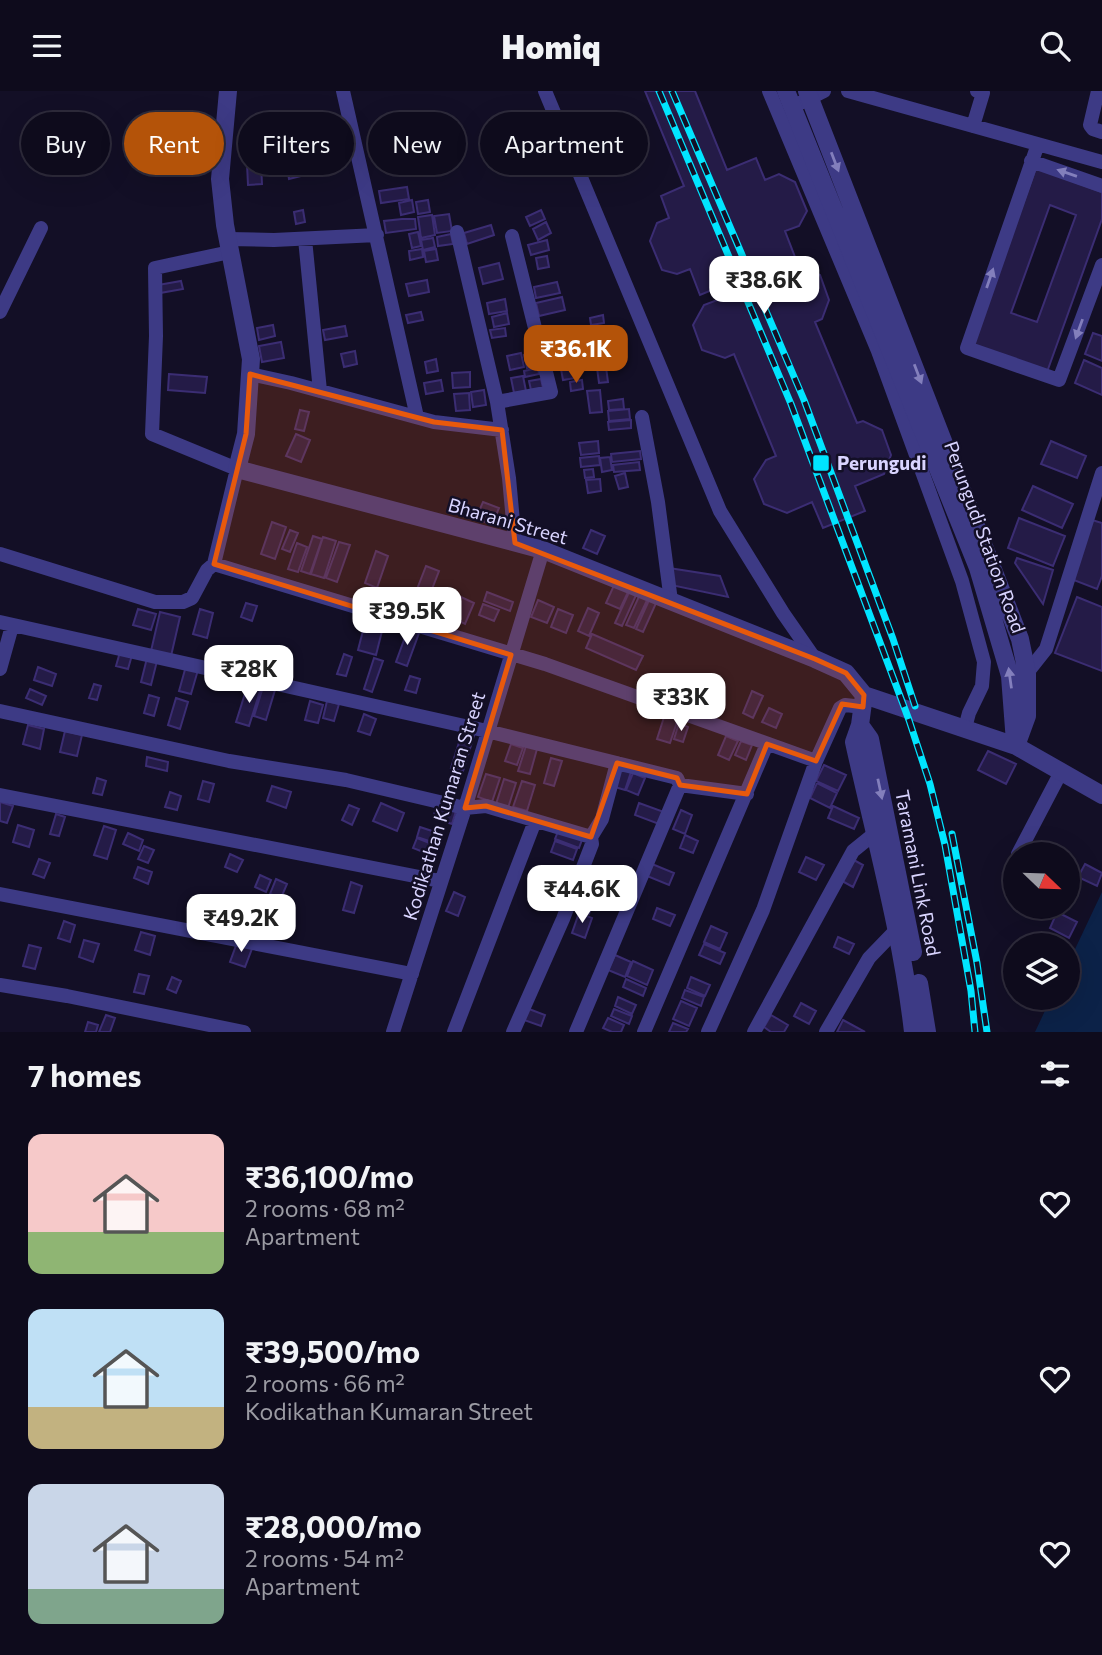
<!DOCTYPE html>
<meta charset="utf-8">
<style>
body{margin:0;font-family:Commissioner,sans-serif;background:#1c1929;color:#f1f3f6;height:100vh;display:flex;flex-direction:column;font-size:26px;white-space:nowrap}
*{box-sizing:border-box;margin:0}
p{font-size:23px;color:#9b9ba3}
.icon{flex:none;width:38px;height:38px;fill:none;stroke:currentColor;stroke-width:2;stroke-linecap:round;stroke-linejoin:round}
.map{position:relative;height:941px;overflow:hidden}
.drawer{display:flex;flex-direction:column;background:#0e0b1c;flex:1}
.drawer>*{flex:none}
.guide{position:absolute;left:21px;top:21px;width:700px;height:63px;display:flex;gap:14px}
.needle{width:46px;rotate:113deg}
.tools{position:absolute;left:1003px;top:751px;display:grid;gap:14px}
.tools a{display:grid;place-items:center;width:77px;height:77px;border-radius:50%;background:#0e0b1c;box-shadow:0 7px 28px #0002,0 0 0 2px #2e2b3b;font-size:35px}
.price{position:absolute;translate:-50% -60px;padding:0 16px;border-radius:14px;background:#fff;color:#222;font-size:23px;line-height:46px;filter:drop-shadow(0 2px 4px #0008)}
.price::after{content:'';position:absolute;left:50%;top:42px;width:21px;height:16px;margin-left:-10px;background:inherit;clip-path:polygon(0 0,100% 0,50% 100%)}
.price.on{background:#b45309;color:#fff}
ul{padding:0;list-style:none}
li{display:flex;align-items:center;gap:21px;height:175px;padding:0 28px}
li span{display:grid;place-items:center;flex:none;width:196px;height:140px;border-radius:14px;color:#555}
li>.icon{margin-inline-start:auto}
span .icon{width:84px;height:84px;fill:#fffc;stroke-width:1}
li b{font-size:30px}
h2{display:flex;justify-content:space-between;align-items:center;height:84px;padding:0 28px;font-size:30px}
.pill{padding:0 24px;border-radius:32px;background:#0e0b1c;box-shadow:0 7px 28px #0002,0 0 0 2px #2e2b3b;font-size:24px;line-height:63px}
.pill.on{background:#b45309;color:#fff}
header{display:flex;justify-content:space-between;align-items:center;height:91px;padding:0 28px;background:#0e0b1c;font-size:32px;font-weight:800}
.map>svg:first-child{display:block}
.water{fill:#0c2248}
.building{fill:#241b47;stroke:#3b2d73;stroke-width:2;fill-rule:evenodd}
.lines{fill:none;stroke-linecap:round;stroke-linejoin:round}
.minor{stroke:#3d3a85;stroke-width:14}
.tertiary{stroke:#3d3a85;stroke-width:18}
.rail-casing{stroke:#00e5ff;stroke-width:7}
.rail{stroke:#130f26;stroke-width:4.5;stroke-dasharray:13;stroke-linecap:butt}
.oneway{fill:#837fbc}
.marked{fill:#e8590c;fill-opacity:0.2;stroke:#e8590c;stroke-width:5;stroke-linejoin:round}
.poi-dot{fill:#00e5ff;stroke:#130f26;stroke-width:2.5}
.labels{text-anchor:middle;stroke-width:5;stroke-linejoin:round;paint-order:stroke}
.poi-label{font-size:19px;font-weight:bold;fill:#d9d4ff;stroke:#130f26;text-anchor:start}
.street-label{font-size:19px;fill:#d9d4ff;stroke:#130f26}
</style>
<header><svg class="icon" aria-label="menu" viewBox="0 0 24 24"><path d="M4 6h16M4 12h16M4 18h16"/></svg>Homiq<svg class="icon" aria-label="search" viewBox="0 0 24 24"><circle cx="10" cy="10" r="6"/><path d="M15 15l6 6"/></svg></header>
<div class="map">
<svg width="1102" height="941" viewBox="0 0 1102 941">
<rect width="100%" height="100%" fill="#130f26"/>
<path class="water" d="M1102 801V941H1035L1051 907 1068 906V873Z"/>
<path class="building" d="M645 0H695L727 79 756 67 765 89 779 83 795 91 807 120 799 135 785 140 795 166 767 177 771 187 801 175 820 184 829 209 822 228 815 231 857 332 863 330 882 339 891 364 884 383 855 395 865 420 823 437 812 411 787 422 764 413 754 388 766 369 776 365 734 263 725 267 702 259 693 234 704 214 728 205 724 194 700 204 690 178 677 183 662 179 650 150 657 132 669 127 661 105 684 95Z
M339 32V44L325 45V33Z
M311 61 315 82 303 84 299 63Z
M297 62 301 85 289 88 285 64Z
M325 62 327 76 317 78 314 64Z
M261 72 262 93 248 94 247 73Z
M1036 77 1102 101V128L1047 281 972 253ZM1050 114 1076 124 1037 231 1011 222Z
M407 96 409 108 381 112 379 100Z
M412 109 414 121 401 124 399 112Z
M428 109 430 121 418 123 416 111Z
M303 119 305 131 296 133 294 121Z
M541 119 545 128 530 135 526 126Z
M449 123 452 140 437 142 434 125Z
M432 124 435 144 421 147 418 126Z
M402 128H415L416 138 386 142 384 130Z
M546 131 551 142 538 149 533 138Z
M491 134 494 144 467 153 464 142Z
M418 141 421 155 412 157 409 143Z
M451 143 453 153 438 155 437 146Z
M433 147 435 156 423 159 421 149Z
M547 149 549 159 531 164 528 154Z
M422 158 423 166 410 169 409 160Z
M436 158 438 169 426 171 424 160Z
M547 165 549 176 538 178 536 167Z
M499 172 503 188 483 193 479 177Z
M427 189 429 201 409 205 406 193Z
M181 190 183 198 160 202 158 194Z
M557 191 560 202 536 207 534 196Z
M562 206 565 219 539 225 536 212Z
M505 208 507 220 489 223 487 212Z
M421 221 423 229 408 232 406 224Z
M507 222 509 233 494 236 492 226Z
M603 224 604 232 591 234 590 227Z
M273 234 275 245 259 249 257 237Z
M345 235 347 245 325 249 323 239Z
M505 237 506 245 492 247 490 239Z
M1093 242 1102 245V270L1085 263Z
M606 245 607 256 589 258 588 247Z
M281 251 284 267 262 271 259 255Z
M355 260 357 273 344 276 341 263Z
M539 261 542 274 527 277 524 264Z
M521 262 524 276 510 279 507 265Z
M436 268 438 280 427 282 425 271Z
M1084 269 1102 277V304L1075 292Z
M572 276 575 287 563 289 561 278Z
M606 276 608 291 599 292 597 277Z
M538 277 539 283 525 286 524 280Z
M470 281V296L453 297 452 282Z
M169 283 207 286 205 302 168 299Z
M523 285 526 300 514 302 511 287Z
M541 288 543 297 531 299 529 290Z
M441 289 443 300 426 303 424 292Z
M582 289 583 298 571 300 570 291Z
M484 299 486 314 473 316 471 301Z
M600 299 602 321 590 322 587 300Z
M469 302 470 319 456 320 454 303Z
M623 308 624 318 609 319 608 310Z
M629 318 630 328 609 330 608 320Z
M300 319 309 321 304 340 295 338Z
M631 329V337L609 339 608 331Z
M296 343 310 349 301 371 286 365Z
M598 350 599 362 581 364 579 352Z
M1051 350 1086 365 1077 387 1041 373Z
M640 360 641 368 612 371 611 363Z
M599 365 600 374 581 376 580 367Z
M610 366 612 379 602 381 600 367Z
M639 371 640 379 614 381 613 374Z
M593 378 594 386 585 387 584 379Z
M625 382 628 396 619 398 615 385Z
M600 388 601 400 588 402 586 389Z
M1033 395 1073 413 1062 437 1022 419Z
M483 411 499 417 492 434 476 427Z
M1019 427 1065 445 1053 475 1008 457Z
M1092 429 1102 432V485L1097 498 1071 488Z
M272 431 286 436 275 468 261 463Z
M290 439 298 442 290 461 282 458Z
M591 439 605 445 597 463 583 457Z
M313 445 322 448 310 483 301 480Z
M323 446 336 450 324 487 311 483Z
M339 451 350 454 337 491 326 487Z
M297 452 307 456 298 481 288 478Z
M376 460 388 465 377 497 365 492Z
M1017 467 1053 479 1043 513 1015 472Z
M426 475 439 480 427 511 414 506Z
M669 477 720 485 728 506 671 494Z
M615 492 629 499 620 518 606 512Z
M630 499 637 502 622 535 615 532Z
M487 501 513 511 510 520 484 510Z
M641 501 649 505 634 537 626 534Z
M461 506 474 512 465 533 453 527Z
M1077 506 1102 516V580L1055 562Z
M650 507 657 510 643 541 636 538Z
M538 509 554 516 547 532 531 526Z
M246 512 257 515 252 530 241 526Z
M483 513 499 519 494 530 479 524Z
M588 517 599 522 589 545 578 540Z
M138 518 156 523 151 539 133 534Z
M200 518 213 522 207 547 193 543Z
M558 518 573 524 566 542 551 536Z
M160 521 180 526 171 565 151 560Z
M366 528 384 532 376 564 358 559Z
M408 538 419 542 407 575 396 571Z
M592 543 643 565 636 579 586 557Z
M120 561 132 564 128 578 116 575Z
M344 563 352 566 346 585 337 583Z
M147 567 157 570 151 594 141 591Z
M374 567 383 570 372 601 364 598Z
M186 575 198 579 191 603 179 600Z
M38 576 56 583 52 595 34 589Z
M410 585 420 588 416 602 405 599Z
M94 593 101 595 97 609 89 607Z
M248 593 261 597 249 635 236 631Z
M263 596 275 599 266 629 254 625Z
M30 598 46 605 42 614 26 607Z
M752 600 763 605 753 627 743 622Z
M149 604 159 607 154 625 144 622Z
M176 607 188 611 180 638 168 634Z
M310 610 323 614 318 632 305 629Z
M327 610 339 613 334 630 323 627Z
M769 617 782 623 776 637 762 631Z
M364 623 376 628 370 644 358 640Z
M665 623 678 628 670 652 657 648Z
M679 632 688 636 683 651 674 648Z
M28 634 44 638 40 658 23 653Z
M65 640 82 644 77 665 60 661Z
M462 642 474 645 463 680 451 677Z
M726 645 738 650 729 669 718 664Z
M741 650 752 654 746 669 735 664Z
M511 653 523 657 517 674 505 670Z
M526 655 537 658 530 683 518 680Z
M988 660 1016 673 1006 693 978 679Z
M147 666 168 671 167 680 146 675Z
M551 667 562 670 554 695 544 692Z
M824 674 846 684 838 700 816 690Z
M621 678 631 681 625 699 615 696Z
M633 682 645 687 638 704 626 699Z
M486 683 500 687 492 711 478 706Z
M97 687 106 690 102 704 93 702Z
M504 688 516 692 508 717 496 713Z
M203 690 214 693 209 711 198 708Z
M522 690 535 694 527 720 513 716Z
M817 692 837 702 830 717 810 707Z
M272 695 291 701 286 717 267 710Z
M170 701 181 705 177 719 165 716Z
M0 711 13 715 7 732 0 730Z
M381 712 404 722 397 740 373 730Z
M639 712 664 721 659 733 635 724Z
M349 714 359 718 352 734 342 729Z
M437 714 456 720 452 733 433 727Z
M833 715 859 727 854 738 828 727Z
M681 719 692 724 685 743 673 738Z
M56 723 65 726 59 745 50 743Z
M18 734 34 739 29 756 13 751Z
M104 735 116 739 107 768 94 764Z
M420 736 441 743 438 753 417 746Z
M559 738 583 746 579 757 555 748Z
M128 742 143 749 139 760 123 753Z
M685 744 698 750 693 762 680 757Z
M417 747 437 755 433 765 413 757Z
M555 750 577 758 573 769 551 761Z
M144 755 154 759 148 772 138 768Z
M230 763 243 769 237 781 225 776Z
M806 766 824 774 816 789 799 781Z
M39 768 50 772 44 787 33 783Z
M852 768 863 774 853 796 842 790Z
M652 773 674 782 669 794 647 785Z
M1085 773 1102 782 1097 795 1078 786Z
M138 776 152 781 148 793 134 787Z
M544 780 555 786 550 799 538 794Z
M260 784 271 789 266 801 255 796Z
M586 785 605 793 599 808 579 799Z
M276 788 287 793 281 807 270 803Z
M351 791 362 795 354 822 343 819Z
M454 801 465 806 458 825 446 820Z
M582 803 594 808 589 823 576 818Z
M657 817 675 824 670 835 653 828Z
M1057 821 1077 831 1069 847 1050 837Z
M579 822 592 827 585 847 572 842Z
M64 830 75 834 70 851 58 847Z
M711 835 727 842 720 858 704 851Z
M141 841 155 845 150 864 135 859Z
M838 846 854 853 849 863 834 856Z
M84 849 99 853 93 871 79 866Z
M238 849 253 855 245 876 230 871Z
M704 853 725 862 720 873 699 864Z
M29 854 41 857 35 878 23 875Z
M615 864 631 871 625 886 608 879Z
M633 870 653 879 647 894 627 885Z
M139 883 149 885 144 903 134 901Z
M172 886 181 890 176 902 167 898Z
M691 886 710 894 705 905 687 897Z
M626 888 646 897 643 905 623 896Z
M685 899 704 906 701 915 682 907Z
M618 906 636 914 632 923 615 915Z
M681 910 697 917 689 935 673 928Z
M801 912 816 920 809 933 794 925Z
M529 918 545 924 541 935 524 929Z
M614 918 632 925 629 933 611 925Z
M106 924 115 927 110 941H99Z
M771 924 788 934 784 941H771L764 936Z
M608 927 624 934 621 941H612L603 937Z
M843 929 865 941H837Z
M88 931 98 934 96 941H85Z
M673 932 688 938 686 941H669Z"/>
<g class="lines">
<path class="minor" d="M343 0 417 326
M545 0 720 420 783 522 815 568
M769 0 878 260 962 490 984 571 982 595 969 622 965 637
M848 0 1102 71
M1098 0 1090 34 1093 38 1102 41
M792 16 824 0
M973 35 983 2 977 0
M1038 53 967 257 1059 289 1102 174
M261 57H355
M1031 70 1102 95
M457 141 497 311 509 387 515 452
M228 148 274 149 377 144
M305 148 320 300
M0 221 41 137
M250 283 291 292 434 331 502 339
M497 311 551 301 512 145
M642 326 658 411 671 510
M0 463 155 511H183L192 507 207 479 214 473 545 573 816 670
M214 473 237 378 152 343 156 245 155 177 230 161
M0 531 487 640 677 687 680 694 576 941
M0 578 12 535
M1027 582 1046 558 1102 382
M0 620 229 670 346 689 465 717 486 715 591 746 592 753 563 828 513 941
M680 694 747 703
M0 704 440 790
M591 746 602 728 617 672
M1018 763 1061 681
M0 803 412 883
M0 894 67 905 244 941
M393 941 465 717 543 459
M454 941 535 730
M644 941 767 653
M708 941 763 819 816 670 840 617 845 614 863 616
M754 941 853 760 874 743
M826 941 869 867 897 838"/>
<path class="tertiary" d="M228 0 220 88 225 134 251 268 246 343 237 378 543 459 815 568 846 582 864 604 1016 655 1102 704
M786 0 978 477 1010 585 1015 651
M807 0 1020 548 1027 582V625L1016 655
M864 604 860 634 854 651C875 747 902 843 913 941
M860 634 870 648 913 861
M919 892 927 941"/>
<defs>
<path id="rail" d="M659 0 791 313 909 629 930 693 945 754 971 900 975 941
M672 0 804 309 893 548 915 615
M952 743 977 872 987 941"/>
</defs>
<use href="#rail" class="rail-casing"/>
<use href="#rail" class="rail"/>
</g>
<defs><path id="oneway-solid" d="M-6-.8H1V-3.2L6.5 0L1 3.2V.8H-6Z" transform="scale(1.75)"/></defs>
<g class="oneway">
<use href="#oneway-solid" transform="translate(835 71) rotate(69)"/>
<use href="#oneway-solid" transform="translate(1067 82) rotate(-161)"/>
<use href="#oneway-solid" transform="translate(990 187) rotate(-71)"/>
<use href="#oneway-solid" transform="translate(1079 238) rotate(110)"/>
<use href="#oneway-solid" transform="translate(918 283) rotate(69)"/>
<use href="#oneway-solid" transform="translate(1010 587) rotate(-98)"/>
<use href="#oneway-solid" transform="translate(880 698) rotate(78)"/>
</g>
<path class="marked" d="M250 283 434 331 502 339 515 452 815 568 846 582 864 604 863 616 842 613 816 670 767 653 747 703 680 694 677 687 617 672 591 746 486 715 465 717 511 564 214 473 246 343Z"/>
<rect class="poi-dot" x="812" y="363" width="18" height="18" rx="3.5"/>
<g class="labels">
<g class="poi-label">
<text x="837" y="379">Perungudi</text>
</g>
<g class="street-label">
<text transform="translate(508 430) rotate(16)" y="7">Bharani Street</text>
<text transform="translate(985 446) rotate(70)" y="7">Perungudi Station Road</text>
<text transform="translate(444 715) rotate(-73)" y="7">Kodikathan Kumaran Street</text>
<text transform="translate(918 782) rotate(79)" y="7">Taramani Link Road</text>
</g>
</g>
</svg>
<div class="tools">
<a><svg class="needle" viewBox="-14 -14 28 28"><path d="M0-13l5 13h-10z" fill="#e53935"/><path d="M0 13l5-13h-10z" fill="#9b9ba3"/></svg></a>
<a><svg class="icon" aria-label="layers" viewBox="0 0 24 24"><path d="M12 4l9 5-9 5-9-5zM3 14l9 5 9-5"/></svg></a>
</div>
<b class="price" style="left:764px;top:225px">₹38.6K</b>
<b class="price on" style="left:576px;top:294px">₹36.1K</b>
<b class="price" style="left:407px;top:556px">₹39.5K</b>
<b class="price" style="left:249px;top:614px">₹28K</b>
<b class="price" style="left:681px;top:642px">₹33K</b>
<b class="price" style="left:582px;top:834px">₹44.6K</b>
<b class="price" style="left:241px;top:863px">₹49.2K</b>
<div class="guide">
<a class="pill">Buy</a>
<a class="pill on">Rent</a>
<a class="pill">Filters</a>
<a class="pill">New</a>
<a class="pill">Apartment</a>
</div>
</div>
<section class="drawer">
<h2>7 homes<svg class="icon" aria-label="filters" viewBox="0 0 24 24"><path d="M4 7h16M4 17h16"/><circle cx="9" cy="7" r="2"/><circle cx="15" cy="17" r="2"/></svg></h2>
<ul>
<li><span style="background:linear-gradient(#f6c9c9 70%,#8fb573 0)"><svg class="icon" aria-label="home" viewBox="0 0 24 24"><path d="M3 11l9-7 9 7M6 9v11h12V9"/></svg></span><div><b>₹36,100/mo</b><p>2 rooms · 68 m²</p><p>Apartment</p></div><svg class="icon" aria-label="heart" viewBox="0 0 24 24"><path d="M12 20l-8-8c-3-5 5-10 8-4 3-6 11-1 8 4z"/></svg></li>
<li><span style="background:linear-gradient(#bfe0f5 70%,#c2b280 0)"><svg class="icon" aria-label="home" viewBox="0 0 24 24"><path d="M3 11l9-7 9 7M6 9v11h12V9"/></svg></span><div><b>₹39,500/mo</b><p>2 rooms · 66 m²</p><p>Kodikathan Kumaran Street</p></div><svg class="icon" aria-label="heart" viewBox="0 0 24 24"><path d="M12 20l-8-8c-3-5 5-10 8-4 3-6 11-1 8 4z"/></svg></li>
<li><span style="background:linear-gradient(#c9d6e8 75%,#7fa58c 0)"><svg class="icon" aria-label="home" viewBox="0 0 24 24"><path d="M3 11l9-7 9 7M6 9v11h12V9"/></svg></span><div><b>₹28,000/mo</b><p>2 rooms · 54 m²</p><p>Apartment</p></div><svg class="icon" aria-label="heart" viewBox="0 0 24 24"><path d="M12 20l-8-8c-3-5 5-10 8-4 3-6 11-1 8 4z"/></svg></li>
</ul>
</section>
